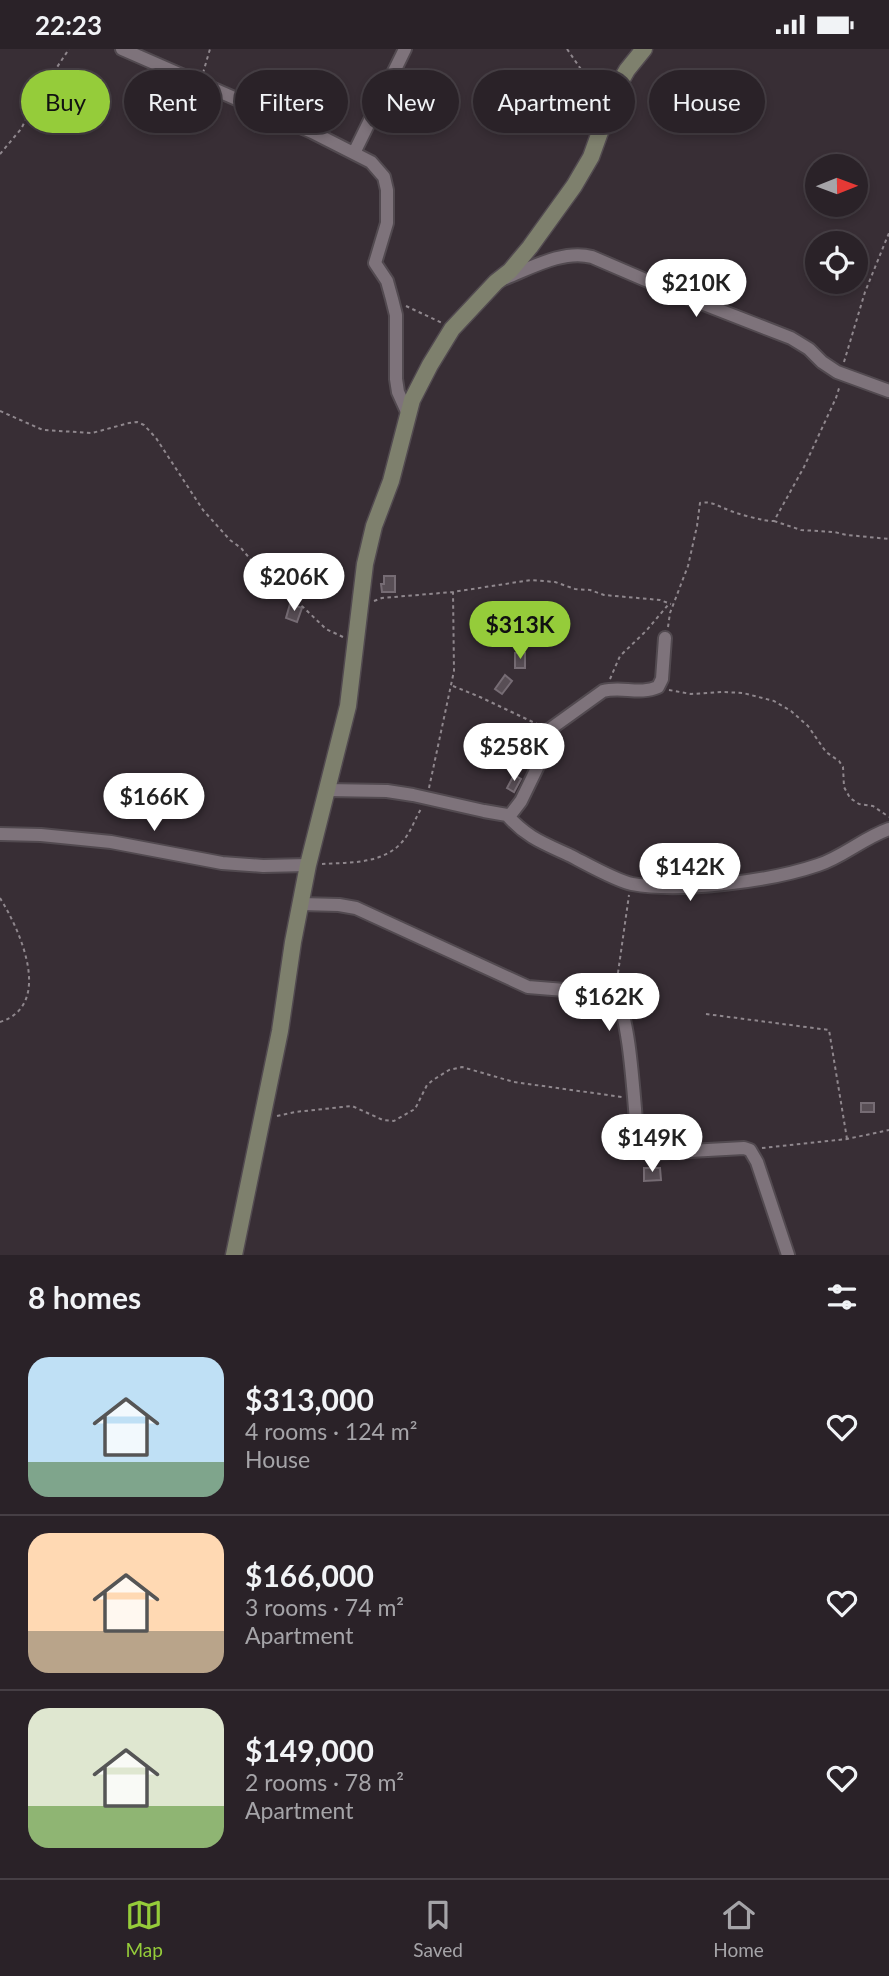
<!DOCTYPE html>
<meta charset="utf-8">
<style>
body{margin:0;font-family:Lato,sans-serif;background:#322a30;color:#f1f3f6;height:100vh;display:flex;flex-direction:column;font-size:26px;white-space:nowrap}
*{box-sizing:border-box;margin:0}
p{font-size:23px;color:#a5a4a8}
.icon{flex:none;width:38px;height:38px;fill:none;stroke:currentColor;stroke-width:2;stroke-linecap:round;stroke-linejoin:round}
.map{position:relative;height:1206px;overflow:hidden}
.details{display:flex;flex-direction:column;background:#2a2228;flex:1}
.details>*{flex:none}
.guide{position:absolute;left:21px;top:21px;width:847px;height:63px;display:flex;gap:14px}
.needle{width:46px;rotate:89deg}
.fabs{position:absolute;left:805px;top:105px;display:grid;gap:14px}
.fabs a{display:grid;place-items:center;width:63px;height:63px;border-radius:50%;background:#2a2228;box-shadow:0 4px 10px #0003,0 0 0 2px #463f45;font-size:35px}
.price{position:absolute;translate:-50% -60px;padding:0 16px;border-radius:24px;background:#fff;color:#222;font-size:23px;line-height:46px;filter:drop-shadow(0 2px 4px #0008)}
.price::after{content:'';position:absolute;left:50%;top:42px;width:21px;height:16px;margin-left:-10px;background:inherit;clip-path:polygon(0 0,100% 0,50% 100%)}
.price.selected{background:#95cc3a;color:#111}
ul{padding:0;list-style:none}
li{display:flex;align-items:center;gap:21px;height:175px;padding:0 28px}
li+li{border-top:2px solid #463f45}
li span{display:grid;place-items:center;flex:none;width:196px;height:140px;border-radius:21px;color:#555}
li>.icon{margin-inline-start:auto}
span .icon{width:84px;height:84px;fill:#fffc;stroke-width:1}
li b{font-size:30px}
h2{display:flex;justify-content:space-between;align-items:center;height:84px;padding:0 28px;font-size:30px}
.tag{padding:0 24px;border-radius:32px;background:#2a2228;box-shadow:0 4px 10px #0003,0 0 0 2px #463f45;font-size:24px;line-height:63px}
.tag.selected{background:#95cc3a;color:#111}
.status{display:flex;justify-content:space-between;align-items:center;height:49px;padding:0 35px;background:#2a2228;direction:ltr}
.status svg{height:19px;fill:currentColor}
.tabs{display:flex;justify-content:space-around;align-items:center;height:98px;border-top:2px solid #463f45;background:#2a2228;font-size:19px;color:#a5a4a8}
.tabs a{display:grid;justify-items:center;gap:4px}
.tabs .selected{color:#95cc3a}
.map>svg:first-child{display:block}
.building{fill:#584e55;stroke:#766c74;stroke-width:2}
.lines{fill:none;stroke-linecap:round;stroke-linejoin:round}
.street-casing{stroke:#524a50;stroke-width:16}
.secondary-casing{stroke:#524a50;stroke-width:19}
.path{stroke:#8f878d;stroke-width:2;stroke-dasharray:3.5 3.5;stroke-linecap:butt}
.street{stroke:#7e737b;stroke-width:12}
.secondary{stroke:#7e806d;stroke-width:16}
</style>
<div class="status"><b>22:23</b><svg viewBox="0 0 49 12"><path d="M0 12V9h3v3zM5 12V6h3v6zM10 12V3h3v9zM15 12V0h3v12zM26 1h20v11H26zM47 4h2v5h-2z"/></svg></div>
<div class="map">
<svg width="889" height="1206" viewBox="0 0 889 1206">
<rect width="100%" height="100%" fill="#382e35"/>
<path class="building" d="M384 527H395V543H382L381 535H384Z
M290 555 302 559 297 573 286 569Z
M515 604H525V619H515Z
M505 626 512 632 502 645 495 640Z
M514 726 521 730 514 743 507 739Z
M861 1054H874V1063H861Z
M644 1119H660L661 1131 644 1132Z"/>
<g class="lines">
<defs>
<path id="street" d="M122 0 312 83 371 113 384 128 387 141V174L375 214 387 232 392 250 396 266V330L398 343 408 365
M354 104 405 0
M503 230C529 220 563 200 592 208L678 245 791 289 809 300 822 313 837 323 889 342
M326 741 387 742 413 746 484 762 507 766 511 765 521 752 537 719 546 683 603 642C621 637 640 646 658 638L662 630 665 589
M507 766C526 788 543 794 569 806 585 814 616 832 632 835 681 844 771 832 818 816 843 808 863 789 889 780
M0 785 41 786 111 793 222 814 263 817 308 816
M301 855 339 856 356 859 528 938 589 943 616 949C630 967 634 1056 637 1082 639 1094 640 1102 653 1104L744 1099 750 1101 757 1113 788 1206"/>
<path id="secondary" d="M234 1206 280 982 293 893 308 816 348 657 365 515 374 477 391 432 412 351 430 316 452 280 496 233 510 222 530 198 574 137 591 108 614 44 627 21 644 0"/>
</defs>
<use href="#street" class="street-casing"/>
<use href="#secondary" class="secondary-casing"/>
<path class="path" d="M567 0 598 45
M203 24 210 0
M0 105 21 80 40 44 69 0
M406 257 442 274
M844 313 865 243 889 184
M0 362 43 381 92 384 129 374 137 373 144 376 156 389 203 461 230 491 241 499 267 530 284 545 303 558 326 580 343 588
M774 472 801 481 834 483 847 486 889 490
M374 552 382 549 453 543 531 531 555 533 575 540 590 541 604 546 660 551 671 555
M668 578 670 564 688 517 697 477 700 454C711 452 716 456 726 460 734 464 766 473 774 472L804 418 836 349 840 336
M610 630 620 607 646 582 668 556
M453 637 480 648 537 675
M669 641 691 645 723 643 743 644 774 652 791 662 808 677 826 703 839 712 843 718 844 738 850 749 859 755 873 757 889 768
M429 739 454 622 453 543
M322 815C353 813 389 816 408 785 413 777 416 768 421 760
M0 849C20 881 54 956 0 973
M616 938 629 846
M706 965 829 981 847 1090
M277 1067 295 1063 352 1057 383 1071 394 1072 415 1060 427 1036 433 1031 449 1021 462 1018 514 1033 622 1048
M762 1099 847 1090 889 1081"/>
<use href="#street" class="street"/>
<use href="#secondary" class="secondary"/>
</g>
</svg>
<div class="fabs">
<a><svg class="needle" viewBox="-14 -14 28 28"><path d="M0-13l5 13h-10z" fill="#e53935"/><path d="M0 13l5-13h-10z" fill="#a5a4a8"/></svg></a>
<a><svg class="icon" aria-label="locate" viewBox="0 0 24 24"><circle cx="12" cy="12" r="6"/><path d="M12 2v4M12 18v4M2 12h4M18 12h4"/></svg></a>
</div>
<b class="price" style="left:696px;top:270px">$210K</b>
<b class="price" style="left:294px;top:564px">$206K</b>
<b class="price selected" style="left:520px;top:612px">$313K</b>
<b class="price" style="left:514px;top:734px">$258K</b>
<b class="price" style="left:154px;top:784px">$166K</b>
<b class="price" style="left:690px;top:854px">$142K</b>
<b class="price" style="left:609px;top:984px">$162K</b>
<b class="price" style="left:652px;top:1125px">$149K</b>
<div class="guide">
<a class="tag selected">Buy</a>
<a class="tag">Rent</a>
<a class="tag">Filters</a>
<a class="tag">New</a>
<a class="tag">Apartment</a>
<a class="tag">House</a>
</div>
</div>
<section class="details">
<h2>8 homes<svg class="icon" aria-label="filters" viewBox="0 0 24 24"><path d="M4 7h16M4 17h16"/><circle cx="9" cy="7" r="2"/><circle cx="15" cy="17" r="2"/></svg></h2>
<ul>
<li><span style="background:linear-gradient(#bfe0f5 75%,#7fa58c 0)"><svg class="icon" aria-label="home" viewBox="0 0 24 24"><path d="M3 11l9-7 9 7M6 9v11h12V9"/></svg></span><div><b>$313,000</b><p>4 rooms · 124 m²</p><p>House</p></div><svg class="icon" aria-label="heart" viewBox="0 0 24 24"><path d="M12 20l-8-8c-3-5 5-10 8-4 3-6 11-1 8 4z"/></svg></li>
<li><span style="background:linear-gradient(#ffd9b3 70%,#b9a48a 0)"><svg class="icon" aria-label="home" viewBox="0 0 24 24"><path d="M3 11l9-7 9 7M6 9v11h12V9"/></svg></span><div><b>$166,000</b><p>3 rooms · 74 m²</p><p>Apartment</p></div><svg class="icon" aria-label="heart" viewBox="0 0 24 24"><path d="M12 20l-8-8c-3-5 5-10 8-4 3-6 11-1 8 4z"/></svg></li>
<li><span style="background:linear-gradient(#dfe7d0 70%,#8fb573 0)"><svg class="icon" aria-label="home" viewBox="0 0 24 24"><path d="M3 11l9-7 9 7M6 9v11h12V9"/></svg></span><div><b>$149,000</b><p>2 rooms · 78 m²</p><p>Apartment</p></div><svg class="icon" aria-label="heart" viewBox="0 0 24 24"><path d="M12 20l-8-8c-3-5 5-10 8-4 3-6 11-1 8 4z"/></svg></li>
</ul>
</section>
<nav class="tabs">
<a class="selected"><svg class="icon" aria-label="map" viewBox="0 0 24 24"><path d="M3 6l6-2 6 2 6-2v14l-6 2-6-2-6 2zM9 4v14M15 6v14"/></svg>Map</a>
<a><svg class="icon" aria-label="saved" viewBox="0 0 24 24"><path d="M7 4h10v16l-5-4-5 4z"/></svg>Saved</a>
<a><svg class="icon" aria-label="home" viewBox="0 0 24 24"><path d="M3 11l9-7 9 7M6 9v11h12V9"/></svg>Home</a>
</nav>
